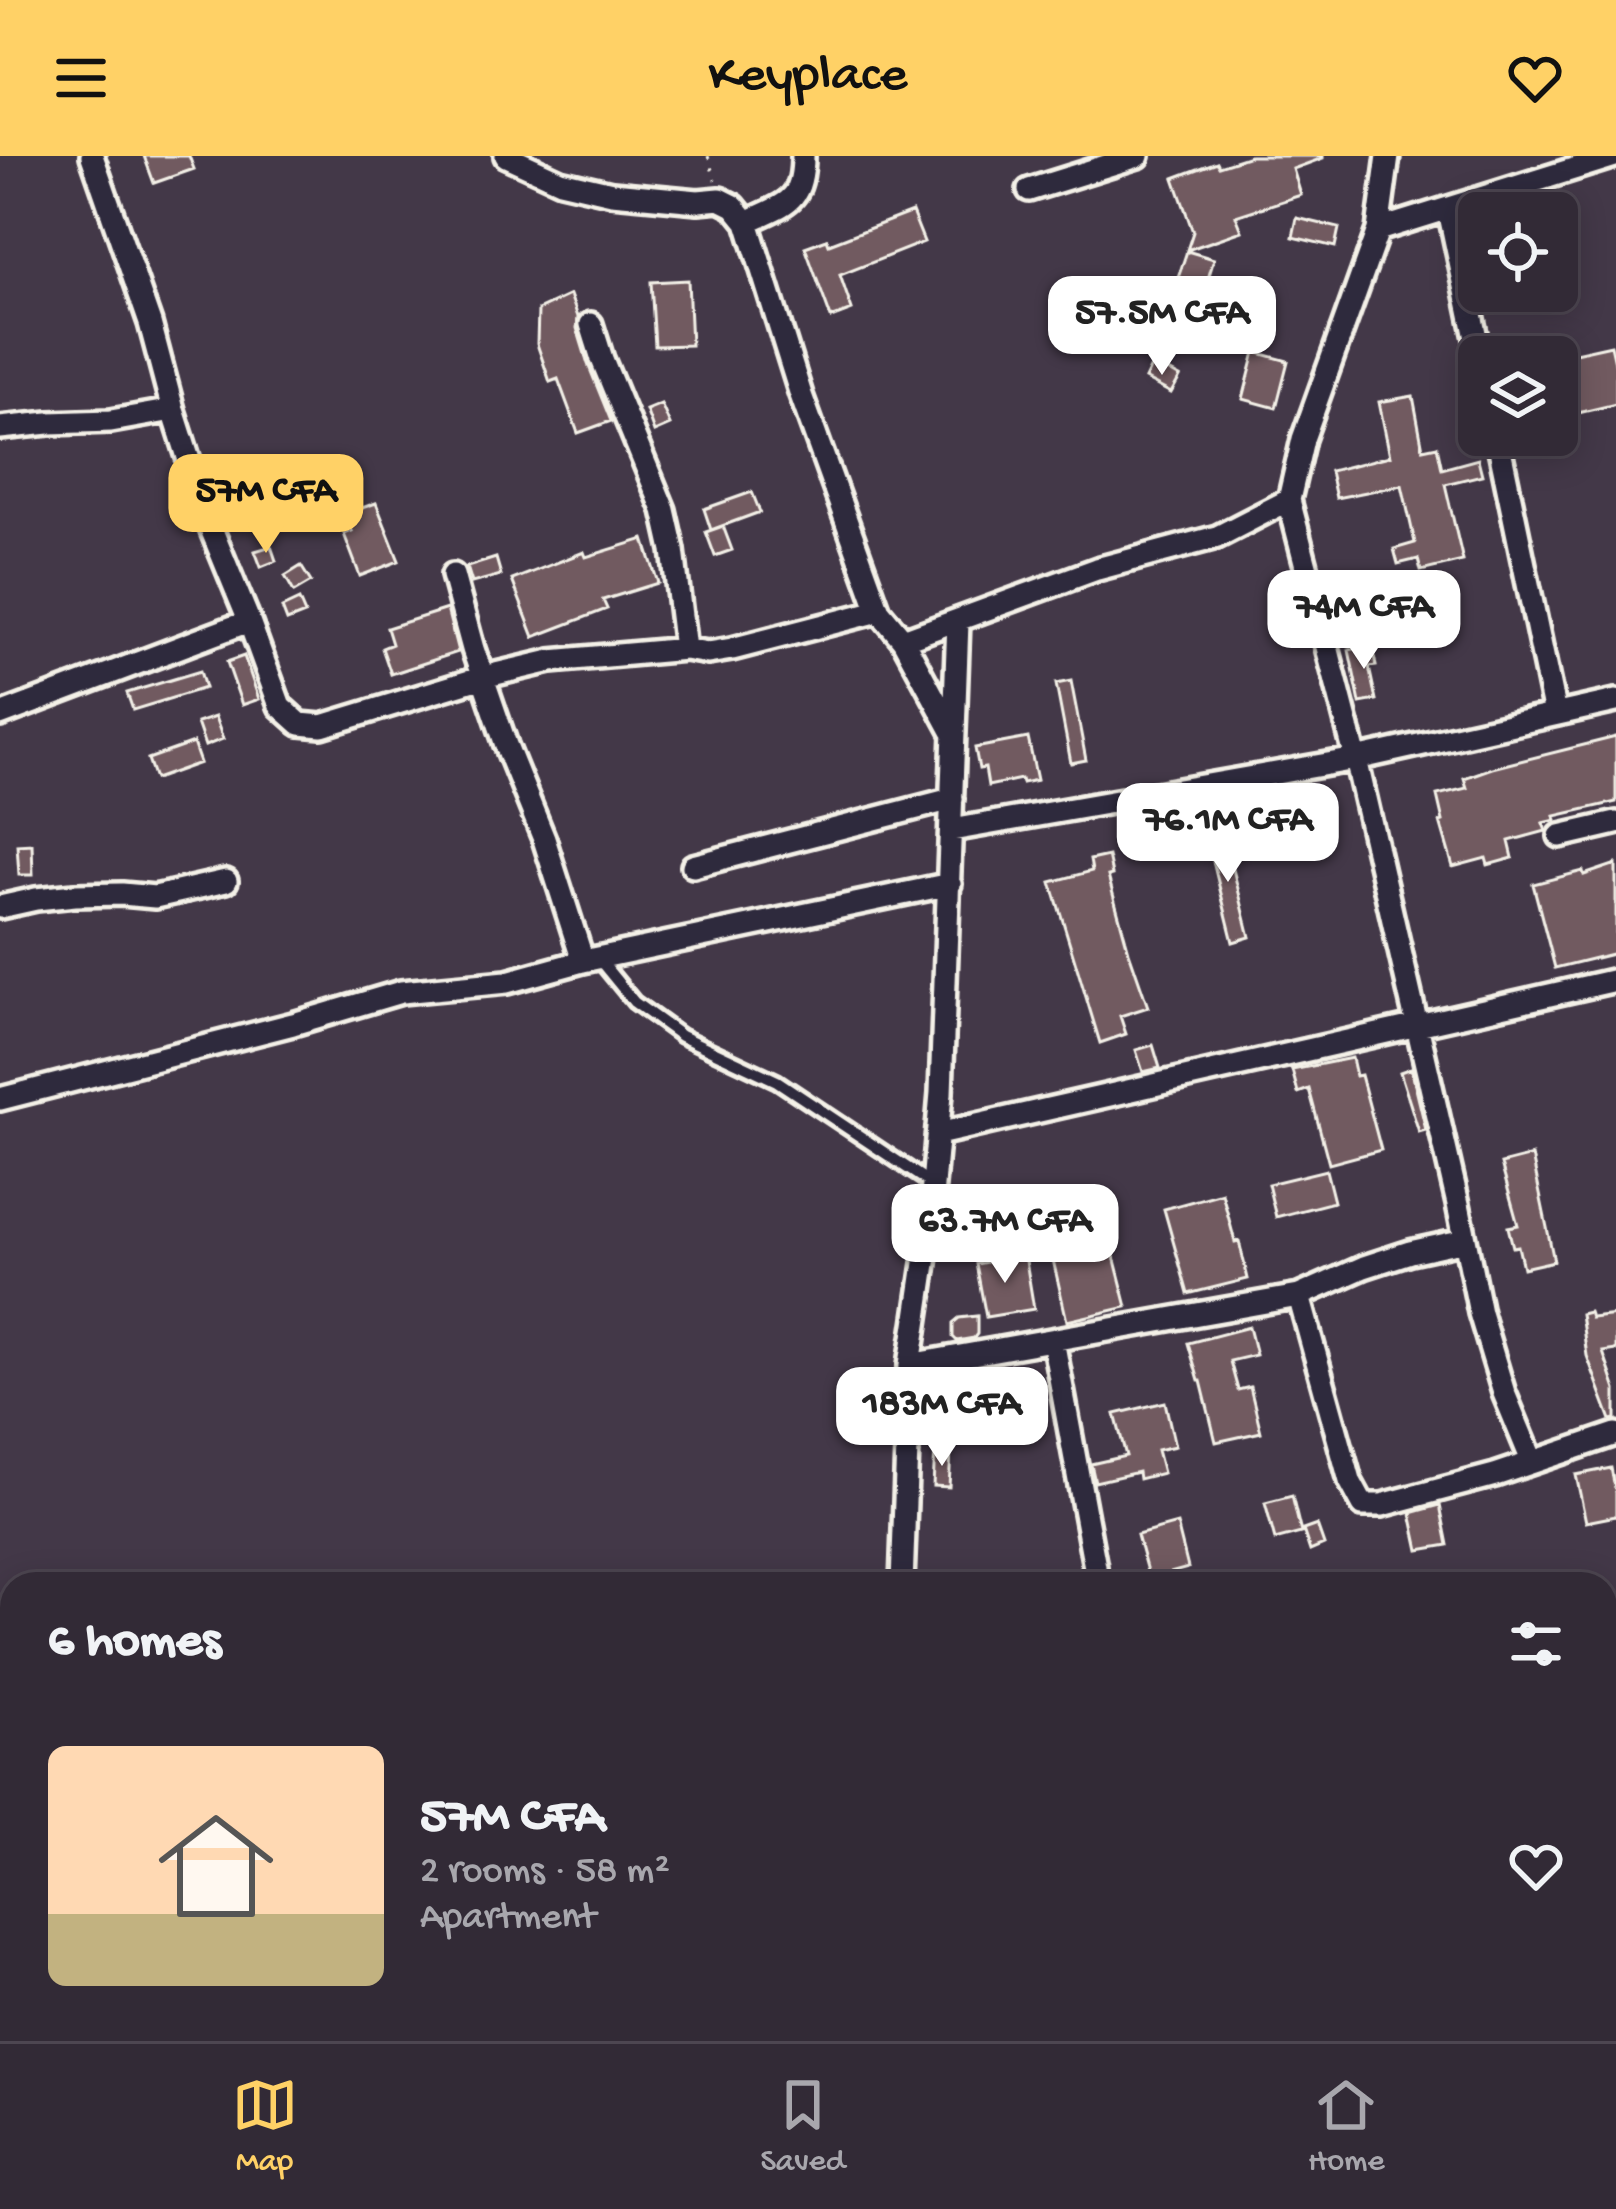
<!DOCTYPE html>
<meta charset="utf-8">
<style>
body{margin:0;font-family:"Gochi Hand",sans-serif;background:#3d3642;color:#f1f3f6;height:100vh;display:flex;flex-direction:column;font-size:45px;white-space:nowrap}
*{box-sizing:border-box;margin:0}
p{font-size:39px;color:#a8a7ad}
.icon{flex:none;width:66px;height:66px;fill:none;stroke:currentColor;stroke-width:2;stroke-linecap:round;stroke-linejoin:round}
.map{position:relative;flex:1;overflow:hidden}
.sheet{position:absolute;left:0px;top:1416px;width:1617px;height:471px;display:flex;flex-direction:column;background:#322a36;border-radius:36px 36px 0 0;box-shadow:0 6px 30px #0003,0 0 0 3px #4d4651}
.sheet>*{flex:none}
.controls{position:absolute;left:1458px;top:36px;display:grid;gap:24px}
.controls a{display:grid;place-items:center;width:120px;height:120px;border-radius:18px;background:#322a36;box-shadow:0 6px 30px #0003,0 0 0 3px #4d4651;font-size:60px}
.price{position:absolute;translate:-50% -102px;padding:0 27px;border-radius:24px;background:#fff;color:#222;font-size:39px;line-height:78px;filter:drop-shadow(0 3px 6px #0008)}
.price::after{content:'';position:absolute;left:50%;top:72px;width:36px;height:27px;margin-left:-18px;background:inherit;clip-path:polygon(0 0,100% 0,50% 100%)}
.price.on{background:#ffd166;color:#111}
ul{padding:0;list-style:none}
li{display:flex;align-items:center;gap:36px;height:300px;padding:0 48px}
li span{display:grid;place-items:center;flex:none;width:336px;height:240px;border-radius:18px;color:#555}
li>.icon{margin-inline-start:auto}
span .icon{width:144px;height:144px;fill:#fffc;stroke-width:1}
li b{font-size:51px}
h2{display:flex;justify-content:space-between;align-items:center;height:144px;padding:0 48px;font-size:51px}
header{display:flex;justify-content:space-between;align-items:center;height:156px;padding:0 48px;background:#ffd166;color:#111;font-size:54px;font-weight:600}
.tab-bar{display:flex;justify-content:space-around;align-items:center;height:168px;border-top:3px solid #4d4651;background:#322a36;font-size:33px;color:#a8a7ad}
.tab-bar a{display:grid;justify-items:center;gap:6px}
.tab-bar .on{color:#ffd166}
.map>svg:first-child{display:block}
.building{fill:#715a61;stroke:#f4f1e8;stroke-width:3}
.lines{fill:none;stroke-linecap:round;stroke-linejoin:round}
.service-casing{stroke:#f4f1e8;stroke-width:20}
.minor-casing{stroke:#f4f1e8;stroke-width:30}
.path{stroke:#f4f1e8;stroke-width:3;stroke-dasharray:3 9;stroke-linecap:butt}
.service{stroke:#2f2a3d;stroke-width:10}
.minor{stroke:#2f2a3d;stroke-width:21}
</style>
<header><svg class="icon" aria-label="menu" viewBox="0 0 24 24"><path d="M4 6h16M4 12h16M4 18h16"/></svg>Keyplace<svg class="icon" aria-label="heart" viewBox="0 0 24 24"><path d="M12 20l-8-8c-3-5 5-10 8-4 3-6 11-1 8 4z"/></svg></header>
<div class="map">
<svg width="1616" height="1885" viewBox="0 0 1616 1885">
<rect width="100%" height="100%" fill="#433848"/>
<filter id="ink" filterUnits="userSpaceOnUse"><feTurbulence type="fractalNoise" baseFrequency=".00833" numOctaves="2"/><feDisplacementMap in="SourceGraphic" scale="24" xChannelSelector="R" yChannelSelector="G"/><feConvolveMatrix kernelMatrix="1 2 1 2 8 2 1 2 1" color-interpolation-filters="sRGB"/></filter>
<g filter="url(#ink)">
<path class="building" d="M144 0H189L194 13 154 27Z
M1250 0H1323V2L1293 13 1301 39 1236 60 1242 75 1187 94 1193 76 1174 22 1217 6 1219 10Z
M912 56 924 86 840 119 852 154 831 162 805 91 827 83 829 88Z
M1297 62 1339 72 1335 91 1293 81Z
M1187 95 1214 103 1201 146 1173 137Z
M688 124 691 189 655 190 651 126Z
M570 139 578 161 577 172 588 208 611 265 578 277 558 223 550 226 537 188 538 154Z
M1611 189 1616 211V248L1557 262V201Z
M1255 196 1288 205 1276 252 1243 243Z
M1153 206 1180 221 1171 237 1145 223Z
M1413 240 1423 293 1437 290 1442 313 1478 303 1482 319 1445 328 1463 405 1421 415 1418 403 1398 408 1394 393 1415 387 1402 329 1336 342 1330 315 1390 300 1379 246Z
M661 248 670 269 654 276 646 254Z
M752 336 760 356 711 374 704 353Z
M376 347 399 405 360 420 344 378 352 375 345 358Z
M723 370 732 394 715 400 706 376Z
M644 383 658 427 603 444 607 453 534 481 512 424 584 396 586 401Z
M271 390 276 405 261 411 255 395Z
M496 402 501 419 472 427 467 411Z
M301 410 311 426 294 436 285 420Z
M299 444 305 458 287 465 282 452Z
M447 453 458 496 391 518 382 492 392 488 387 472Z
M1372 489 1376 510 1369 511 1376 544 1360 547 1349 494Z
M244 500 259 543 242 549 227 506Z
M200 515 205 532 133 554 127 537Z
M1071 525 1086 604 1071 607 1056 528Z
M215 561 223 583 205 590 197 567Z
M1616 581V646L1555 660 1556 664 1543 667 1546 675 1509 685 1513 702 1488 709 1486 702 1453 711 1440 666 1443 665 1437 639 1467 632 1464 622 1492 612Z
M1028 582 1037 624 1022 627 1021 623 988 630 985 612 979 613 975 592Z
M193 587 200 607 155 623 148 603Z
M1223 673 1250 781 1233 786 1206 677Z
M32 688 33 719H19L17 689Z
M1108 700 1112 719 1108 720 1129 796 1148 851 1120 860 1126 878 1100 887 1051 726 1092 715 1090 704Z
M1616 708V797L1555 812 1533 728 1583 715 1584 719Z
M1153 889 1160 912 1143 916 1136 894Z
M1352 902 1356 920 1361 919 1381 994 1329 1008 1309 933 1298 937 1292 914Z
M1411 912 1426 974 1419 976 1400 916Z
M1532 1000 1554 1105 1523 1112 1518 1090 1513 1091 1508 1071 1518 1069 1501 1008Z
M1326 1014 1334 1046 1276 1061 1268 1028Z
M1222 1037 1235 1086 1239 1085 1248 1123 1188 1138 1164 1053Z
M1106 1069 1127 1151 1067 1165 1048 1082Z
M1025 1099 1034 1153 986 1161 976 1108Z
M1589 1156 1591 1162 1616 1159V1194L1603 1196 1616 1234V1263L1611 1264 1587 1200 1581 1158Z
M977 1160V1178L974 1182 957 1185 953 1181V1167L959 1162Z
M1249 1171 1256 1199 1230 1205 1238 1234 1250 1231 1261 1276 1216 1286 1201 1225H1199L1188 1187Z
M960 1236 962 1251 942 1253 940 1238Z
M1165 1246 1175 1290 1157 1294 1163 1317 1139 1323 1138 1316 1095 1326 1091 1308 1126 1300 1115 1258Z
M935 1294 951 1295 949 1331 933 1330Z
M1611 1312 1616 1337V1360L1586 1366 1576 1319Z
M1292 1340 1301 1377 1275 1384 1265 1347Z
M1440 1349 1448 1389 1419 1394 1411 1357Z
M1177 1368 1188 1412 1149 1423 1137 1379Z
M1317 1369 1324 1389 1310 1395 1303 1374Z"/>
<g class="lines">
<defs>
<path id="service" d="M598 802 634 846 681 880 777 925 933 1029"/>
<path id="minor" d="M92 0 150 167 173 254 210 370 249 465 280 550 300 568 322 570 483 521 551 505 685 493 708 497 732 493 879 455
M506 0 560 25 612 37 698 45 720 43 734 50 747 66 801 239 879 455 903 484 952 575
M1029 34 1138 0
M1449 54 1480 201
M747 66C785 47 803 48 803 0
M1378 74 1615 0
M591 168 602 203 664 354 673 394 685 493
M0 272 49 267 111 265 173 254
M1497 279 1555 558
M1289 344 1356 603 1458 1048 1480 1157 1504 1237 1532 1305
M453 419 473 493 506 589 544 683 583 805
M903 484 1097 413 1217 381 1289 344 1303 283 1378 74 1388 0
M0 559 249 465
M952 674 1356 603 1616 545
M1560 680 1616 667
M693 710 952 643
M0 751 36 743 75 739 122 738 155 741 226 725
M0 943 293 868 401 836 507 826 583 805 950 728
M938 978 1616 824
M1299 1140 1364 1111 1410 1096 1465 1084
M1053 1184 1095 1411
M910 1209 1299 1140 1350 1325 1363 1349H1382L1495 1319 1616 1278
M902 1428 910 1209 928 1087 941 937 958 465
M1605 1504 1616 1502
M900 1875 901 1885
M621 1885V1875"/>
</defs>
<use href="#service" class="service-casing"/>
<use href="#minor" class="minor-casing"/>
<path class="path" d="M708 0 715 24"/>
<use href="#service" class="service"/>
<use href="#minor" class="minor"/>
</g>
</g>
</svg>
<div class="controls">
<a><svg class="icon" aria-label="locate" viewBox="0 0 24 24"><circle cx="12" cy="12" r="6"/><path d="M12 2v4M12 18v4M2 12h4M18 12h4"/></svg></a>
<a><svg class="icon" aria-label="layers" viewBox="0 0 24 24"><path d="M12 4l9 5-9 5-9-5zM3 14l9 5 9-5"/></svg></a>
</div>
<b class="price" style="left:1162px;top:222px">57.5M CFA</b>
<b class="price on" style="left:266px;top:400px">57M CFA</b>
<b class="price" style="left:1364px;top:516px">74M CFA</b>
<b class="price" style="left:1228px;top:729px">76.1M CFA</b>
<b class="price" style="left:1005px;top:1130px">63.7M CFA</b>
<b class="price" style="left:942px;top:1313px">183M CFA</b>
<section class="sheet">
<h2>6 homes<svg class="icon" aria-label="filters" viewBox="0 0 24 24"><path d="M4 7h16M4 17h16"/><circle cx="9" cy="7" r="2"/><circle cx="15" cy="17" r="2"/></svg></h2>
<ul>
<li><span style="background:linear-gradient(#ffd9b3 70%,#c2b280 0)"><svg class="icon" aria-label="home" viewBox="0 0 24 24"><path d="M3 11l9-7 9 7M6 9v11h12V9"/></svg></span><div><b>57M CFA</b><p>2 rooms · 58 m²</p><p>Apartment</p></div><svg class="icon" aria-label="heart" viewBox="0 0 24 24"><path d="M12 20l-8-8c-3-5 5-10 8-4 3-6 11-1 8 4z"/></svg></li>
</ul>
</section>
</div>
<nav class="tab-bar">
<a class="on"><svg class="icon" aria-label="map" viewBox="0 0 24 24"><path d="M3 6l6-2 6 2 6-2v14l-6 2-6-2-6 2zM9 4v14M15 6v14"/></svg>Map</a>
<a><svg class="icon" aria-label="saved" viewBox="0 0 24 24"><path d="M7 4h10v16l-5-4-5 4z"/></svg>Saved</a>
<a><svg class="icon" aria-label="home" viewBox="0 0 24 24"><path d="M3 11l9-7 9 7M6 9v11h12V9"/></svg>Home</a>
</nav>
